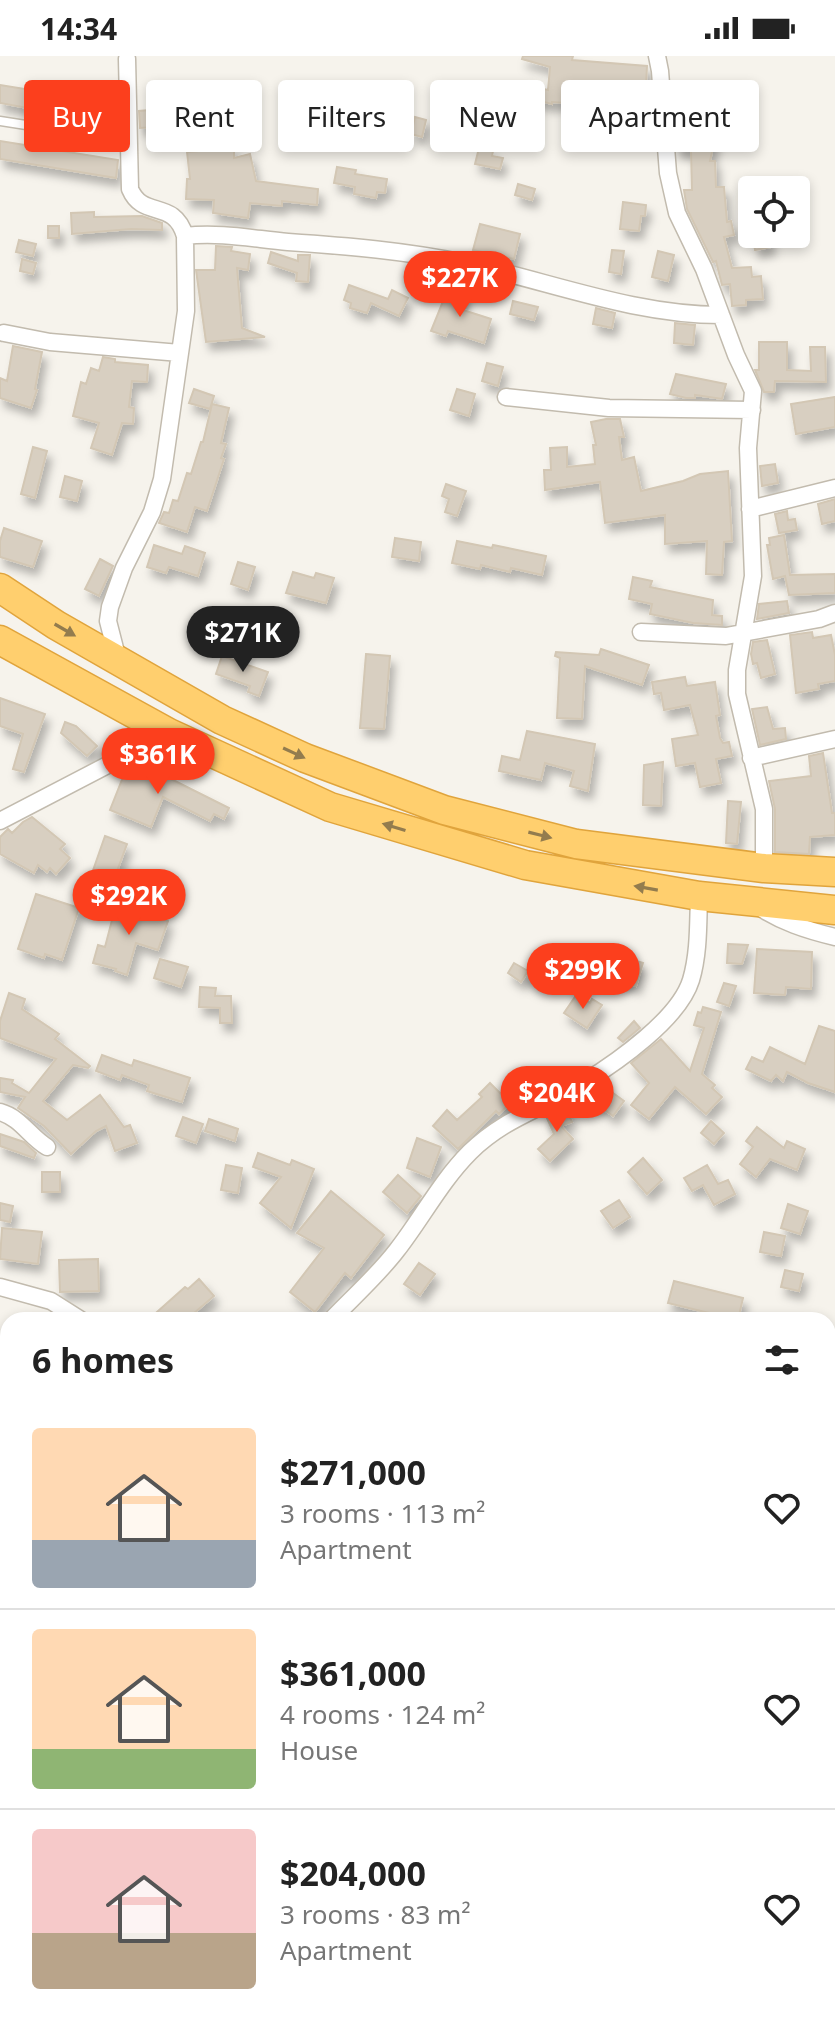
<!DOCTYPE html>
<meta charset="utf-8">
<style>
body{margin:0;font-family:"Noto Sans",sans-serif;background:#f2f2f2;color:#222;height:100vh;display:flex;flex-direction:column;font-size:30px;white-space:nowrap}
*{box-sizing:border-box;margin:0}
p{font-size:26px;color:#767676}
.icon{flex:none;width:44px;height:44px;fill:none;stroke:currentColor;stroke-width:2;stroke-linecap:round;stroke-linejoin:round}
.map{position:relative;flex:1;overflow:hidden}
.panel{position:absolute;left:0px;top:1256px;width:836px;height:712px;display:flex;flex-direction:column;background:#fff;border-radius:24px 24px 0 0;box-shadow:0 4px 12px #0003}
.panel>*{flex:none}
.guide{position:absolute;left:24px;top:24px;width:788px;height:72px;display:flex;gap:16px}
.tools{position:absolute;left:738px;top:120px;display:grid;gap:16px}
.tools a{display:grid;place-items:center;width:72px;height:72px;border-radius:8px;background:#fff;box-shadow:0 4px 12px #0003;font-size:40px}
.price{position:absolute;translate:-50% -68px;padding:0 18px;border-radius:28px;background:#fc3f1d;color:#fff;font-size:26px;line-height:52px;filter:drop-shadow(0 2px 4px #0008)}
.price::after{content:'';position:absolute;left:50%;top:48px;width:24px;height:18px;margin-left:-12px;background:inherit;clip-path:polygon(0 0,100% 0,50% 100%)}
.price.on{background:#222;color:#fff}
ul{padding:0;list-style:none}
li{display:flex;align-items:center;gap:24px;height:200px;padding:0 32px}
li+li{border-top:2px solid #e0e0e0}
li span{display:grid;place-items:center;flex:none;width:224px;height:160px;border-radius:8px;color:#555}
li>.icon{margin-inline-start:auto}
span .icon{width:96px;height:96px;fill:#fffc;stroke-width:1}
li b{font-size:34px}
h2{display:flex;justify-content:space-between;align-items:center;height:96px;padding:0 32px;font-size:34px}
.chip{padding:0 28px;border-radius:8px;background:#fff;box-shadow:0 4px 12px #0003;font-size:28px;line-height:72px}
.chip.on{background:#fc3f1d;color:#fff}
.status{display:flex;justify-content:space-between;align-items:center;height:56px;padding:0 40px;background:#fff;direction:ltr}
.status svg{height:22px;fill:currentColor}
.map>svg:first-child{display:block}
.building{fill:#d8cfc1;stroke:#d3c7b4;stroke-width:2;filter:url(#shadow)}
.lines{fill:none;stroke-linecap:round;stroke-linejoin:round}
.lane-casing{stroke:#c2bbae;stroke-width:11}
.street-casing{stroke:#c2bbae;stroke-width:19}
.highway-casing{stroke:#e0a43c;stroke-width:31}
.lane{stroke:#fff;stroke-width:8}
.street{stroke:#fff;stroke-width:16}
.highway{stroke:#ffcf6e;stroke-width:28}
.oneway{fill:#937c4e}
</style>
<div class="status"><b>14:34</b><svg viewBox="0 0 49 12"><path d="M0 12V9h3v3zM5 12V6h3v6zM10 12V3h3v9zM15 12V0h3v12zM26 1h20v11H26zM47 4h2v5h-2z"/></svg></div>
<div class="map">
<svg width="835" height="1968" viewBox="0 0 835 1968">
<defs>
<filter id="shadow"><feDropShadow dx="4.5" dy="8" stdDeviation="4" flood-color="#0004"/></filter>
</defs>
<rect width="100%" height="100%" fill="#f6f3ec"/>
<path class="building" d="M523 0H573L572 4 647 10 644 67 620 63V67L608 66 611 39 574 36V40L579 41 578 48 552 46V48L520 40 522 28 548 34 550 11 522 3Z
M0 29 117 48 115 68 0 47Z
M452 36 493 43 492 50 502 52 497 73 472 67 473 62 448 55Z
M679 37 718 45 710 67 718 69 710 105H715L716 131H724L727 166 731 165 734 179 724 181 732 212 751 211 752 221 761 220 763 243 746 244V249L732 250 730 228 722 229 716 205 713 206 687 153 684 134H692L691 95 677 94 674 57Z
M173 52 174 70 140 72 139 55Z
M415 61 426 64 422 81 411 78Z
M0 85 118 104 116 122 0 103Z
M234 92V102L250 98 256 125 318 133 317 149 282 145V150L250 147 248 162 213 157 214 144 186 143 187 123H190L187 96Z
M479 92 493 95 492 100 503 102 500 113 475 108Z
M337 111 356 114 355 118 387 123 385 137 377 136 376 142 354 138 355 131 334 127Z
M518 128 535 133 532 144 515 139Z
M623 146 646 149 645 160H641L639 175 620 173Z
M94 156V161L142 160 162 167V174L131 173 72 178 71 157Z
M480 168 520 178 514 203 473 194Z
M48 170H59V182H48Z
M752 178H768L771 191 755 194Z
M19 184 36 188 33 200 16 196Z
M216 190 232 191 231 195 250 198 248 214 237 212 242 272 265 281 206 286 196 214H215Z
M612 194 624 195 621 218 609 216Z
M658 195 674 199 668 225 652 221Z
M271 196 298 205V199H310L308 226 296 225 297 217 268 207Z
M22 203 36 207 33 218 20 215Z
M349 229 388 243 392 234 408 242 399 260 371 247 367 257 350 252 351 247 344 244Z
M448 233 464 238 460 253 491 263 484 287 448 275 446 280 431 275Z
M513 245 538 251 534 264 510 258Z
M596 252 615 257 612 272 593 268Z
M675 267 695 269 693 289 674 287Z
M759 286H787V314L811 315 810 291H825L826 326 775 325 774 336H764L755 314H759Z
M13 290 42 296 35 333 37 334 31 352 0 342V322L7 325Z
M103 301 115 303V306L148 309 147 326 132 325 129 351 134 352 133 368 122 367 112 399 91 392 99 367 73 360 81 326 86 328 91 312 99 315Z
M487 307 503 311 498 330 482 325Z
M676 318 726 328 722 343 695 339V342H686L670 338Z
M194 333 214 340 210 353 189 347Z
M457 333 475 338 469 360 450 354Z
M835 341V371L796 378 791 348Z
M212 348 229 352 221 387 226 388 221 402 224 403 207 455 195 451 187 476 159 467 164 456 169 457 173 444 178 445 187 417 191 418 201 386H203Z
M606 363H620L624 381H619L622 404 634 401 641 435 683 425 700 418 728 415 732 485 724 486 722 519 706 518 707 485 665 488V459L605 467 600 426 545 434 544 414H551L550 392 567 391V411L595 408 593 389H596L591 366Z
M33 391 47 395 35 442 21 438Z
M775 408 778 427 762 430 760 410Z
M65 420 82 425 77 445 60 441Z
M446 428 466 435 457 460 445 456 449 443 442 440Z
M835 443V465L822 468 818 448Z
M787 455 788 464 795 463 797 474 779 477 775 458Z
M4 472 42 485 33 511 0 501V485Z
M784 479 790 519 835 518V537L789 539 785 520 773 523 767 489H770L769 482Z
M395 482 421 486 419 505 392 501Z
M457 485 492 492 493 489 546 500 542 519 511 512 510 516 481 509 480 513 452 507Z
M154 489 182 498 185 490 205 497 198 520 169 511 166 517 147 511Z
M100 503 113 510 99 540 85 533Z
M238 506 255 511 248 534 231 528Z
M293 516 314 522 316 517 334 522 326 547 286 537Z
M633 521 652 525 650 531 713 544 712 559 722 560V569L693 567 650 558 652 548 629 543Z
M787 545 789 557 757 563 759 548Z
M812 576 813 582 831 579 835 599V625L818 628 819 633 796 637 790 579Z
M767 584 775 618 761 622 757 607 753 608 751 598 753 586Z
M601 593 649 609 642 629 585 610 582 663 557 662 560 602 555 600 556 596 599 599Z
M366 598 390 600 384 673 360 672Z
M222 600 268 616 259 640 248 636 250 630 216 618Z
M685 621 687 630 715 626 720 659 716 660 720 682 723 687 729 686 732 700 716 703 721 727 700 731 695 707 676 710 672 683 698 679 690 649 664 654 661 637 654 638 652 626Z
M0 642 45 658 24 716 13 713 23 678 0 670Z
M767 651 773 673 785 672 786 683 760 689 752 653Z
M65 666 76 670 97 690 87 700 61 677Z
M527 675 595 688 588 735 570 730 574 715 545 707 541 724 499 715 502 700 520 704Z
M823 697 832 757H835V779L810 781 809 798 775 796V753L769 725 811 720 809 700Z
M137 706 229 752 224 763 214 758 210 765 163 741 151 771 110 754 123 721 119 719 121 714Z
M663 706 661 750 643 749 644 709Z
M728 745 741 746 737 788 726 787Z
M32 761 65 788 60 793 70 802 56 818 50 812 47 816 38 809 34 817 0 798V781L8 773 12 777 23 766Z
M105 780 127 788 110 834 89 826Z
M36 838 79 852 62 904 45 898 44 902 18 893Z
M117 845 168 865 158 894 136 887 127 919 115 915 116 913 93 907 98 889 105 891Z
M728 888 748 889 742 908 727 907Z
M757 893 812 896 811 933 786 931 785 939 754 937Z
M596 901 616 908 617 905 628 908 630 903 643 907 636 930 624 926Z
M160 903 188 911 181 931 154 922Z
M514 907 528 915 521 926 508 917Z
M724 927 736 930 729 950 717 946Z
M200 931 216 932 215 940H231L232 967H220V952L199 951Z
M9 937 25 943 22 953 59 978 55 983 90 1010 88 1012 73 1009 43 1045 67 1064 100 1039 124 1071 130 1069 137 1087 115 1095 106 1070 96 1075 71 1098 44 1070 18 1052 25 1041 0 1036V1022L13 1024 12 1027 29 1037 56 1003 0 982V965Z
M577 938 590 947 592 943 602 949 587 972 564 957Z
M703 951 721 956 702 1018 715 1029 712 1032 722 1041 706 1058 675 1031 649 1063 631 1049 649 1027 631 1007 661 983 690 1015 704 972 694 969 698 956 701 957Z
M634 965 640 972 623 986 618 982Z
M819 970 835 975V1036L808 1027 787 1016 783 1025 776 1019 771 1025 746 1013 752 1001 763 1006 770 991 805 1008Z
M102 999 132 1010 134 1004 190 1022 182 1046 147 1035 149 1029 122 1019 120 1024 96 1015Z
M490 1027 510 1047 499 1058 496 1055 458 1093 433 1070 447 1054 457 1064 482 1041 479 1038Z
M602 1029 624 1045 613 1060 591 1044Z
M565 1050 572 1066 561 1070 573 1083 550 1105 538 1093 554 1078 546 1060Z
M183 1061 203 1068 196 1087 176 1080Z
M209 1063 238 1073 235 1085 205 1075Z
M711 1065 724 1077 714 1088 701 1077Z
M757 1071 784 1092 787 1085 805 1093 797 1114 770 1103 756 1121 740 1108 753 1091 746 1085Z
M0 1078 24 1086 36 1097 34 1102 0 1090Z
M417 1082 441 1091 430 1121 407 1112Z
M258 1097 290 1109 292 1104 314 1113 291 1172 260 1147 281 1121 253 1111Z
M643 1102 662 1124 647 1138 628 1116Z
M226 1109 242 1112 238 1137 221 1134Z
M707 1109 718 1128 728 1124 735 1138 714 1149 703 1129 692 1135 684 1122Z
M42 1116H60V1136H42Z
M398 1119 421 1140 407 1157 383 1136Z
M331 1135 384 1179 351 1222 345 1217 315 1256 290 1236 324 1192 297 1177Z
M619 1144 630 1161 613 1172 601 1155Z
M0 1147 13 1150 10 1166 0 1164Z
M788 1148 808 1155 800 1178 781 1172Z
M2 1172 42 1176 38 1208 0 1203Z
M764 1176 785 1180 781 1200 760 1196Z
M98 1203 99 1235 60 1236 59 1204Z
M419 1207 435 1218 420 1239 404 1228Z
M785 1214 803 1218 799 1235 781 1231Z
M199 1223 214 1240 186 1264H148L185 1231 188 1233Z
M674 1225 743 1242 738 1264 668 1247Z"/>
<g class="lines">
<defs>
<path id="lane" d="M0 65 128 85"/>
<path id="street" d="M657 0 660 15 668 117 677 157 704 213 736 299 753 335 748 392 753 520 737 614V638L764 753V812
M185 180C220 176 254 183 288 186 348 190 406 195 464 207 549 225 633 259 721 259
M4 277 50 286 180 297
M506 341 609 352 752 354
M750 453 835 432
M641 576 726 580 819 563 835 557
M118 604 108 565 110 551 124 512 152 456 162 423 186 255 185 180C174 142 143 164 130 133L127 3
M751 702 835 683
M0 765 169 677
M756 849C781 866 806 874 835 881
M0 1056C21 1062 29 1080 47 1091
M0 1231 51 1245 81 1264
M331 1264C353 1241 378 1219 397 1194 422 1162 441 1125 470 1096 507 1060 542 1054 583 1027 617 1006 679 963 691 924 699 897 698 868 699 840
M828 1907 835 1912
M478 1968 479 1960
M690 1968 698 1960"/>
<path id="highway" d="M0 532 56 569 222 664 305 702 444 754 576 788 764 812 835 816
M0 584 169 677 330 751 525 809 699 840 835 854"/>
</defs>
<use href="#lane" class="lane-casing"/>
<use href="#street" class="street-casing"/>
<use href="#highway" class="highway-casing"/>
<use href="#lane" class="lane"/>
<use href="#street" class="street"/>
<use href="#highway" class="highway"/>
</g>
<defs><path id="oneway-solid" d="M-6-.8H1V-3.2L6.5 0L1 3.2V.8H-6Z" transform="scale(2)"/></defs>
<g class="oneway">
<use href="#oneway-solid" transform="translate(65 574) rotate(30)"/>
<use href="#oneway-solid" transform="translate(294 697) rotate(25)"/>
<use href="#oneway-solid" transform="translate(394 771) rotate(-163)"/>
<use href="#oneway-solid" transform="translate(540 779) rotate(14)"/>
<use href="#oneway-solid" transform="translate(646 832) rotate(-170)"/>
</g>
</svg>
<div class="tools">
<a><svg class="icon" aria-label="locate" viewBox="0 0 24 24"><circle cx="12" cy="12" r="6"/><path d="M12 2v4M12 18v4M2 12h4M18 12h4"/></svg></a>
</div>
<b class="price" style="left:460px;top:263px">$227K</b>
<b class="price on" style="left:243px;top:618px">$271K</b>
<b class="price" style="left:158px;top:740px">$361K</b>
<b class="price" style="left:129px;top:881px">$292K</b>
<b class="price" style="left:583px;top:955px">$299K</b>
<b class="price" style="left:557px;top:1078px">$204K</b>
<div class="guide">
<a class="chip on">Buy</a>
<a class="chip">Rent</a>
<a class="chip">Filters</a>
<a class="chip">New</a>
<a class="chip">Apartment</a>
</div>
<section class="panel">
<h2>6 homes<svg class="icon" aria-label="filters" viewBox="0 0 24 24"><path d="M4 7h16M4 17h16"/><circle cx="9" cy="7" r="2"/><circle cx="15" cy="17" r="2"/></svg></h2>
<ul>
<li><span style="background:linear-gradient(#ffd9b3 70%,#9aa5b1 0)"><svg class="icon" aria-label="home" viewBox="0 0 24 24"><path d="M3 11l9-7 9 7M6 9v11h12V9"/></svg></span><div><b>$271,000</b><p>3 rooms · 113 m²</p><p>Apartment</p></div><svg class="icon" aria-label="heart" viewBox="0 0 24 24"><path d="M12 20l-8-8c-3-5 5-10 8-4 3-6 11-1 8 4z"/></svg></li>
<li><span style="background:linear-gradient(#ffd9b3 75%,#8fb573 0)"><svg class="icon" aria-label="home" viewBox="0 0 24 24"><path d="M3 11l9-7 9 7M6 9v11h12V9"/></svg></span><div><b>$361,000</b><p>4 rooms · 124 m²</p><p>House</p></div><svg class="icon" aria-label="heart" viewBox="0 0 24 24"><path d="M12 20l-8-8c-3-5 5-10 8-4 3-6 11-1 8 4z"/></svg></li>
<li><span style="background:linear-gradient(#f6c9c9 65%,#b9a48a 0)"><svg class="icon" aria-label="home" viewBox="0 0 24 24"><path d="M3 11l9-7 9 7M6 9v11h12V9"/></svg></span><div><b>$204,000</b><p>3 rooms · 83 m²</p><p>Apartment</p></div><svg class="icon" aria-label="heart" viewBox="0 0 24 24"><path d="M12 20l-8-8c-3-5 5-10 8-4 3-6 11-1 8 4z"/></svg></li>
</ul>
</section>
</div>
